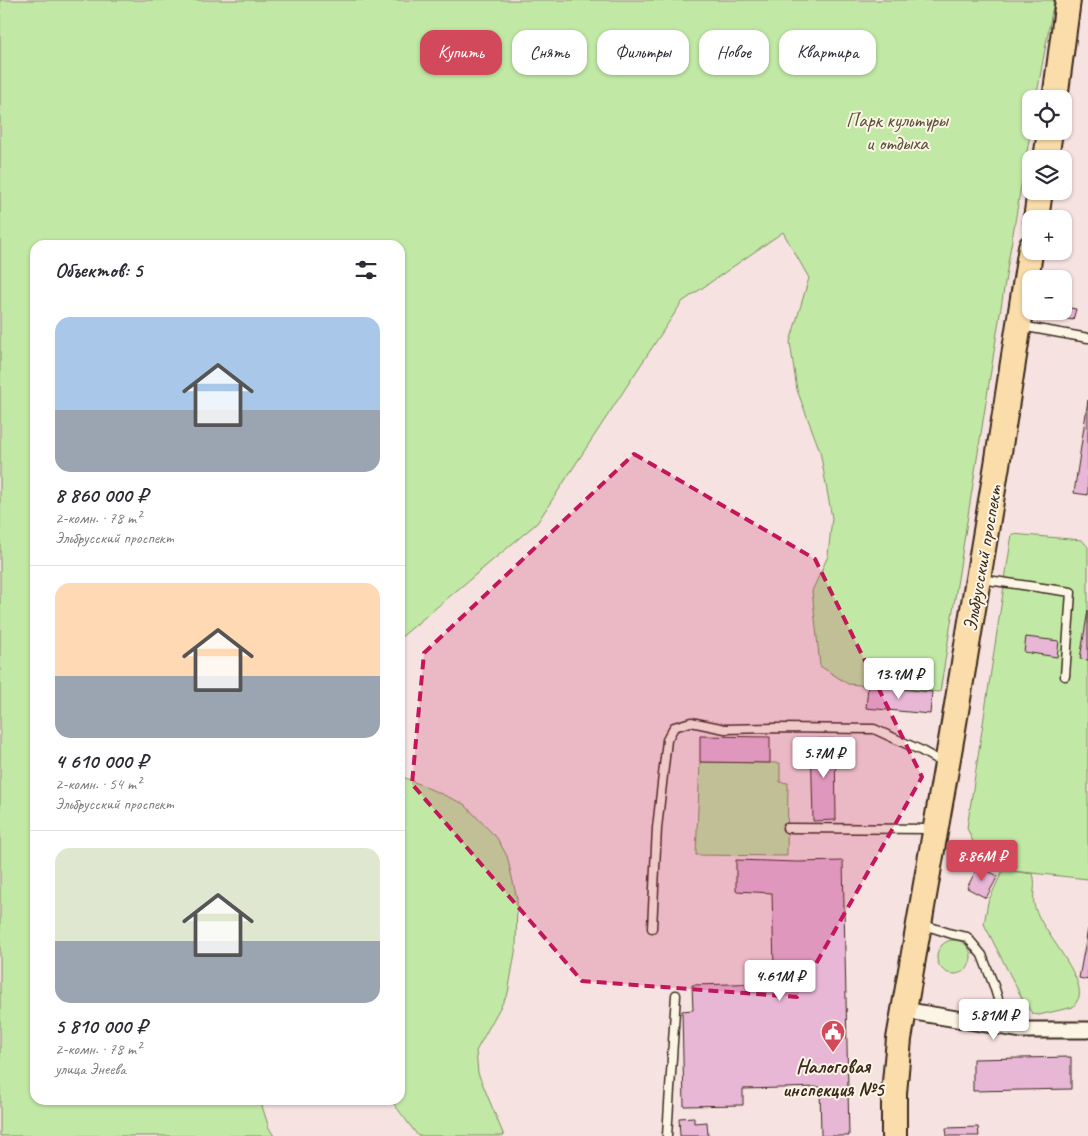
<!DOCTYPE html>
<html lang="ru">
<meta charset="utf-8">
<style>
body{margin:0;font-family:Caveat,sans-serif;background:#f2f2f3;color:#2b2b33;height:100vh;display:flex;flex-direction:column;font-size:19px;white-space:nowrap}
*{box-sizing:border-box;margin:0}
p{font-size:16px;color:#7c7c81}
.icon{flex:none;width:28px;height:28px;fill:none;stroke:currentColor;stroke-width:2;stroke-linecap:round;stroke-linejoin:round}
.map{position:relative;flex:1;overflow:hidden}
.panel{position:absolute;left:30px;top:240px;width:375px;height:865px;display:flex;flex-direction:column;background:#fff;border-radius:15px;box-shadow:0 1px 4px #0004}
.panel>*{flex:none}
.guide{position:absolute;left:420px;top:30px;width:475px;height:45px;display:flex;gap:10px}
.buttons{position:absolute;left:1022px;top:90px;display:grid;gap:10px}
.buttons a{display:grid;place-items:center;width:50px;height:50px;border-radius:10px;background:#fff;box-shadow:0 1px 4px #0004;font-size:25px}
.price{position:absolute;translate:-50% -42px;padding:0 11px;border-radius:5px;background:#fff;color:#222;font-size:16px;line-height:32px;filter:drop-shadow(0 1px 2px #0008)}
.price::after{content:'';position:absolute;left:50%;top:30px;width:15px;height:11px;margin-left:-8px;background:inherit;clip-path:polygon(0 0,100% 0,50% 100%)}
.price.on{background:#d1495b;color:#fff}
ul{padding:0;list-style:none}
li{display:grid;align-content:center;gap:10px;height:265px;padding:0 25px}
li+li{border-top:1px solid #e1e1e2}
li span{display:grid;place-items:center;height:155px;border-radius:15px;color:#555}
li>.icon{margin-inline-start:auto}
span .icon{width:90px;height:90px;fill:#fffc;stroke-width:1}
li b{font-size:21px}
h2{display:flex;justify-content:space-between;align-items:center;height:60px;padding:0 25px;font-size:21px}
.tag{padding:0 18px;border-radius:15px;background:#fff;box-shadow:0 1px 4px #0004;font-size:18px;line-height:45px}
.tag.on{background:#d1495b;color:#fff}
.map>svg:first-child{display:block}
.green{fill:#c1e9a5;stroke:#7e8a62}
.building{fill:#e8b7d6;stroke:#3b2a1e}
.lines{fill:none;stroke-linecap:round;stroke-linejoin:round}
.service-casing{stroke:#3b2a1e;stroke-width:11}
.minor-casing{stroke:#3b2a1e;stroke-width:19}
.primary-casing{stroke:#3b2a1e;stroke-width:28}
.service{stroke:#fcf5e5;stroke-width:8}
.minor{stroke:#fcf5e5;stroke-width:15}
.primary{stroke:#fbddab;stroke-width:24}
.marked{fill:#c2185b;fill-opacity:0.2;stroke:#c2185b;stroke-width:4;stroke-dasharray:10 6;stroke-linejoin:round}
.labels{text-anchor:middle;stroke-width:4;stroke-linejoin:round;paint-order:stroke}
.park-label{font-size:20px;fill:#565039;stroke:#fcf5e5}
.street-label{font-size:20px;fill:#3b2a1e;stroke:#fcf5e5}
.poi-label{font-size:20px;font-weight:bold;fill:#3b2a1e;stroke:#fcf5e5}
</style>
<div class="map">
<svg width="1088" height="1136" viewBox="0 0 1088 1136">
<rect width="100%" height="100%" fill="#f6e2e0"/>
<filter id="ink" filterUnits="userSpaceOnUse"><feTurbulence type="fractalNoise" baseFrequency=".02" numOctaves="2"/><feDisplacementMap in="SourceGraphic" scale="10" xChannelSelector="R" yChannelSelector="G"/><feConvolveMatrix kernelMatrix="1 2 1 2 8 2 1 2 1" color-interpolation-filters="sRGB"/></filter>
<g filter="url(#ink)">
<path class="green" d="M0 0H1054L1036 99H1031V128L1009 257 940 692 848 684 820 666 812 591 828 556 832 518 820 451 797 390 790 342 809 278 783 232 682 302 537 523 400 638V245H35V1100H260L269 1128 274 1136H0Z
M1012 534 1082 540 1088 547V879L1004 870 978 853 967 828Z
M700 762 780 763V782L788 783 787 856 696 855Z
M400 773 403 777 464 804 497 838 507 856 517 899 516 947 508 993 476 1051 478 1073 504 1136H418L391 1100H400Z
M1003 870 1033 874C1037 885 1031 897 1035 908 1043 932 1084 975 1079 997 1078 1000 1075 1004 1073 1007L1039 1015 1033 1014 1025 1004 984 924 988 902Z
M937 957a17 17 0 1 1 34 0a17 17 0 1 1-34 0Z"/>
<path class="building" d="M1064 307 1076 309 1073 320 1062 318Z
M1088 400V495L1074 493Z
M1088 610V660L1080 659Z
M1026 637 1059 641 1057 657 1024 652Z
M868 686 932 692 930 714 866 708Z
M700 736 770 737V763L700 762Z
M811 739H835L836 820 813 821Z
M736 860 797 862 843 861 849 1136H821L820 1087 743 1089V1105L684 1106 682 1011 693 1010 692 985 771 983 770 967H774L772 893 736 891Z
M978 866 998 876 986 898 967 888Z
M1088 929V980L1079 978Z
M1071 1057V1089L973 1091V1059Z
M694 1117V1123L707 1122 708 1136H680L679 1118Z
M978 1127 979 1136H947L946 1128Z"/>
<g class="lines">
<defs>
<path id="service" d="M1021 326 1088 338
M980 579 1071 592 1065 676
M787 828 932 829
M921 924 952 934 967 937 982 955 994 986 1007 1028
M652 928 657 828 667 740 674 727 691 722 725 729 775 728 874 729 920 750 945 764
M667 1136 676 995"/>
<path id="minor" d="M903 1010 1022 1030H1088"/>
<path id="primary" d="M1055 99 1068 0
M1046 159 1050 131
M1036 219 1040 191
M894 1136V1093L899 1039 952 735 997 465 1031 247"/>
</defs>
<use href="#service" class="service-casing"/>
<use href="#minor" class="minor-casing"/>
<use href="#primary" class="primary-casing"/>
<use href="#service" class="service"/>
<use href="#minor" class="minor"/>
<use href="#primary" class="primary"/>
</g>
</g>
<path class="marked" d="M634 454 815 559 922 777 797 997 582 981 412 784 424 653Z"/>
<defs>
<symbol id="civic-pin" viewBox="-11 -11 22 30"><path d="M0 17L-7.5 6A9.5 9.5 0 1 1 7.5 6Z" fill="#d1495b" stroke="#fcf5e5"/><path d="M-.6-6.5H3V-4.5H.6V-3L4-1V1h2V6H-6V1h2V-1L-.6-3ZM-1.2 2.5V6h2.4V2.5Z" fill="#fff"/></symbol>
</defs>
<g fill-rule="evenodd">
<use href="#civic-pin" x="819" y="1018" width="28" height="38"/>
</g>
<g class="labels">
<g class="park-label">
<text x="897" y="127">Парк культуры<tspan x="897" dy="23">и отдыха</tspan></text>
</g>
<g class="street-label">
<text transform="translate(982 558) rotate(-80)" y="7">Эльбрусский проспект</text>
</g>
<g class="poi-label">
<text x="833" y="1073">Налоговая<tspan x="833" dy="23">инспекция №5</tspan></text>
</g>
</g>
</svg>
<div class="buttons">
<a><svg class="icon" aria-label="locate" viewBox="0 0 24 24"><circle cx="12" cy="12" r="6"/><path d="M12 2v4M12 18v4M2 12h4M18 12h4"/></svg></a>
<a><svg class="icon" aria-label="layers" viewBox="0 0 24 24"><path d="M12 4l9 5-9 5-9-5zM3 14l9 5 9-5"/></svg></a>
<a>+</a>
<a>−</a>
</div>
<b class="price" style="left:899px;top:700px">13.9M ₽</b>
<b class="price" style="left:824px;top:779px">5.7M ₽</b>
<b class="price on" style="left:982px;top:882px">8.86M ₽</b>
<b class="price" style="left:780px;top:1002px">4.61M ₽</b>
<b class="price" style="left:994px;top:1041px">5.81M ₽</b>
<div class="guide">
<a class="tag on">Купить</a>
<a class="tag">Снять</a>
<a class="tag">Фильтры</a>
<a class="tag">Новое</a>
<a class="tag">Квартира</a>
</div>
<section class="panel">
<h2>Объектов: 5<svg class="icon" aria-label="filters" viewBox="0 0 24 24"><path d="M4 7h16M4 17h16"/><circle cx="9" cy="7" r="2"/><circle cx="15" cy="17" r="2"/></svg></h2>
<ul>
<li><span style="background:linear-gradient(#a9c7e8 60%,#9aa5b1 0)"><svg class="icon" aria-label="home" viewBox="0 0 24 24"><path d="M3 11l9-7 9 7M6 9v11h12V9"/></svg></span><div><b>8 860 000 ₽</b><p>2-комн. · 78 m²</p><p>Эльбрусский проспект</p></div></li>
<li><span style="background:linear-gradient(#ffd9b3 60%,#9aa5b1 0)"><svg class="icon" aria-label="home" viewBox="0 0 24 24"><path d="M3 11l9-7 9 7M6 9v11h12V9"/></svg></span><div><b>4 610 000 ₽</b><p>2-комн. · 54 m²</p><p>Эльбрусский проспект</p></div></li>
<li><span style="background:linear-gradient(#dfe7d0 60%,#9aa5b1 0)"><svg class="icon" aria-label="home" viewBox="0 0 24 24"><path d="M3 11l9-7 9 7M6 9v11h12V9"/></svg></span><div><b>5 810 000 ₽</b><p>2-комн. · 78 m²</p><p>улица Энеева</p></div></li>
</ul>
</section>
</div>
